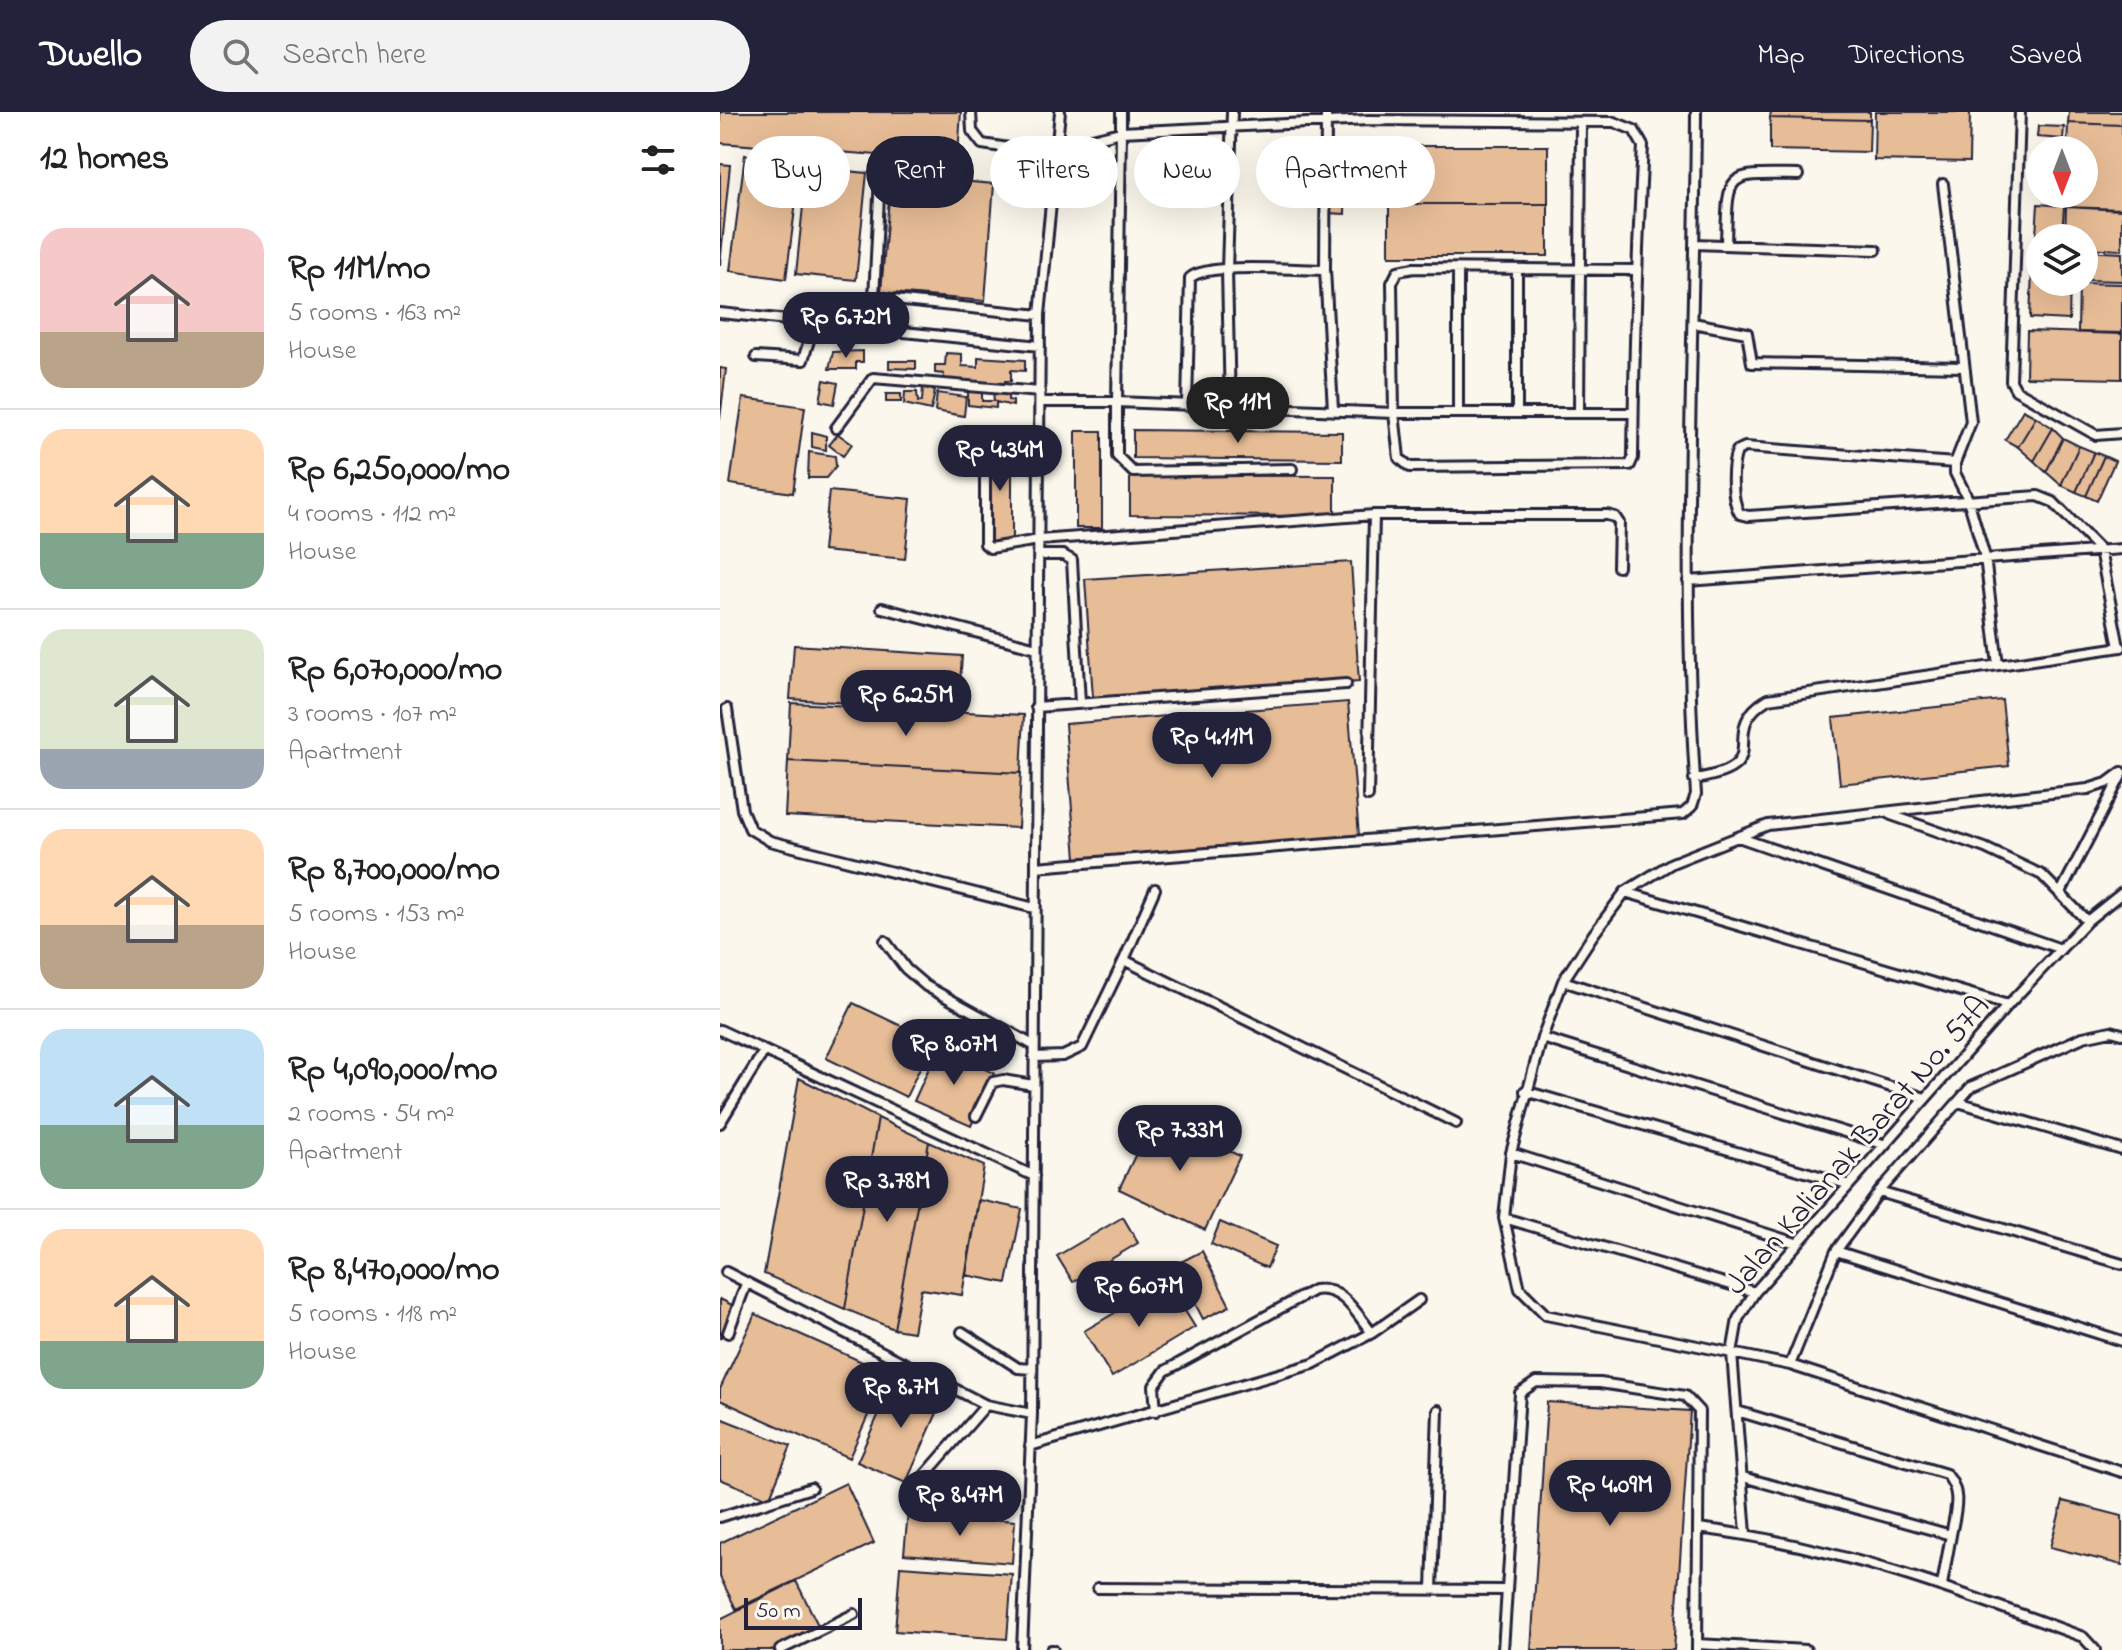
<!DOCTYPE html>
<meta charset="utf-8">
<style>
body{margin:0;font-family:"Indie Flower",sans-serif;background:#f2f2f2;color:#222;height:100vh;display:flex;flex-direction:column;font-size:30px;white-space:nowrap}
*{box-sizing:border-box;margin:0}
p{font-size:26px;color:#767676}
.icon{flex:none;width:44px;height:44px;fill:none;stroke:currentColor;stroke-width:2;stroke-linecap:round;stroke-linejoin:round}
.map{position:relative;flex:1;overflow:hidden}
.side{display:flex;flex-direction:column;background:#fff;width:720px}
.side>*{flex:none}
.top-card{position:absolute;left:24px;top:24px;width:760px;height:72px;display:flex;gap:16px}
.needle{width:52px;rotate:180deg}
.controls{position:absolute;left:1306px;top:24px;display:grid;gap:16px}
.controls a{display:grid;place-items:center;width:72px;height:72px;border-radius:50%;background:#fff;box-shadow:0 8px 32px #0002;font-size:40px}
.scale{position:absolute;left:24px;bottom:20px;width:118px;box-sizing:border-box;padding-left:8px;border:4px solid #22223b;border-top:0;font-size:22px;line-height:28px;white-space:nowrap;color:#22223b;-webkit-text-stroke:6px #fbf7ec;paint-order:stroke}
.price{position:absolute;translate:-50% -68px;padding:0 18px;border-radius:28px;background:#22223b;color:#fff;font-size:26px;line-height:52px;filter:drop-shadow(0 2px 4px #0008)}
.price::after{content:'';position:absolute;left:50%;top:48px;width:24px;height:18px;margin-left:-12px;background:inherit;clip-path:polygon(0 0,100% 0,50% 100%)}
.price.selected{background:#222;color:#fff}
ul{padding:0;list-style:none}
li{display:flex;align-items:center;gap:24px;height:200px;padding:0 40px}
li+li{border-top:2px solid #e0e0e0}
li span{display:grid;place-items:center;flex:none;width:224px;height:160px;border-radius:24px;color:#555}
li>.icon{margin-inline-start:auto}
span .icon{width:96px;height:96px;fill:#fffc;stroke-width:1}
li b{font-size:34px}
h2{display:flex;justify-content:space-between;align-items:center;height:96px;padding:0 40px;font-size:34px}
.tag{padding:0 28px;border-radius:36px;background:#fff;box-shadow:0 8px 32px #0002;font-size:28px;line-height:72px}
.tag.selected{background:#22223b;color:#fff}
header{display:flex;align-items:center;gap:48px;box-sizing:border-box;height:112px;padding:0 40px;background:#22223b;color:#fff}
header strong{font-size:38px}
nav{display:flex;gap:44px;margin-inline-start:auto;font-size:28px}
.search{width:560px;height:72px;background:#f2f2f2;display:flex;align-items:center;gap:20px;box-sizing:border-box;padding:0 28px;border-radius:44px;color:#767676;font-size:30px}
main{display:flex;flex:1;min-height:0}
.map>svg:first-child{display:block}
.building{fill:#e7bd97;stroke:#22223b;stroke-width:2}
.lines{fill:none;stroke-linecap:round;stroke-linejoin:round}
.lane-casing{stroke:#22223b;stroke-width:14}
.lane{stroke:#fbf7ec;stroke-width:8}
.labels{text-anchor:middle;stroke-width:6;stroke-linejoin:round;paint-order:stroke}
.street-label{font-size:32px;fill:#22223b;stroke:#fbf7ec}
</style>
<header>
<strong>Dwello</strong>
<div class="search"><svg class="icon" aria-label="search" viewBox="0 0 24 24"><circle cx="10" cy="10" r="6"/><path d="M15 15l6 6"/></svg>Search here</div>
<nav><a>Map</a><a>Directions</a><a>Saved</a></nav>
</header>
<main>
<section class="side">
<h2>12 homes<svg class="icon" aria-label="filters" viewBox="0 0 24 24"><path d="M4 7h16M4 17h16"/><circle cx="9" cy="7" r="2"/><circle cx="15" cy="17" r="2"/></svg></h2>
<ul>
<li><span style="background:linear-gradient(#f6c9c9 65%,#b9a48a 0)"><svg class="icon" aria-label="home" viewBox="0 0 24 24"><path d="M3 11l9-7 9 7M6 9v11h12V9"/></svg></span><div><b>Rp 11M/mo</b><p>5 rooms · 163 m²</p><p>House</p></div></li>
<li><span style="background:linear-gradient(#ffd9b3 65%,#7fa58c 0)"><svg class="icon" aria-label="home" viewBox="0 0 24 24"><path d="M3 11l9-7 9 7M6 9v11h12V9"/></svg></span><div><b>Rp 6,250,000/mo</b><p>4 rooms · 112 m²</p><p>House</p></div></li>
<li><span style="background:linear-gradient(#dfe7d0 75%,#9aa5b1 0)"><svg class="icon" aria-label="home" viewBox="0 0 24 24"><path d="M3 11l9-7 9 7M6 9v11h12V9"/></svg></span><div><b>Rp 6,070,000/mo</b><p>3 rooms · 107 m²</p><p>Apartment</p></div></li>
<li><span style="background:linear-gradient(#ffd9b3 60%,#b9a48a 0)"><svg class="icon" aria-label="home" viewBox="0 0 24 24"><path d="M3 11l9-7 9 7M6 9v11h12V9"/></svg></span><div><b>Rp 8,700,000/mo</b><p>5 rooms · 153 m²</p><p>House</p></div></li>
<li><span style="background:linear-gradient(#bfe0f5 60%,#7fa58c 0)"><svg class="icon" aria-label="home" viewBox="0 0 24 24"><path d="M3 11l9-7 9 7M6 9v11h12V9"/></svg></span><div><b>Rp 4,090,000/mo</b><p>2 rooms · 54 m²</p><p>Apartment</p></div></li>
<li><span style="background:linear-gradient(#ffd9b3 70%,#7fa58c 0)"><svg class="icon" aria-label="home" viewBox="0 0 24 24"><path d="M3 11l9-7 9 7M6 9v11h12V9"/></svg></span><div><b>Rp 8,470,000/mo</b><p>5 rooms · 118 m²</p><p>House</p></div></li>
</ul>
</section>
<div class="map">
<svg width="1402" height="1538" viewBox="0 0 1402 1538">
<rect width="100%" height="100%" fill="#fbf7ec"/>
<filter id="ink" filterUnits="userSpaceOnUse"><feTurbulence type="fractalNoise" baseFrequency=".0125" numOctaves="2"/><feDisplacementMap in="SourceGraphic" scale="16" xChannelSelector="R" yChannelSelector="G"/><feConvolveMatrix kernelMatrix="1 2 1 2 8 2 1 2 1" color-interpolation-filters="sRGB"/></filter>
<g filter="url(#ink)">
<path class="building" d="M0 0H241L238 43 210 40 209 47 0 31Z
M1051 0H1150V8L1050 6Z
M1155 0H1250L1249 50 1154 48Z
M1349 0H1402V13L1348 11Z
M1050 6 1150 8 1149 40 1050 38Z
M1348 11 1402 13V97L1345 95V82H1364V38H1347Z
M1318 14 1344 15 1343 27 1317 25Z
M669 34H828V92H669Z
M607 37 626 38 625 102 606 101Z
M25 43 81 51 66 167 10 159Z
M0 52 10 53 0 153Z
M87 55 147 61 136 168 76 162Z
M171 63 274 72 265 189 161 180Z
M669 92H828V144H669Z
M1318 92 1344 94 1342 124 1316 123Z
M1346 95 1402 98V138L1364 136V126H1345Z
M1313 137 1320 138V170H1350L1349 208 1310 206Z
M1364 139 1402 141V169L1364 168Z
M1359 171 1402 172V221L1358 220Z
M1307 219 1402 222V267L1306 265Z
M143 239V250H136V257H109L113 240Z
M226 241 242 242V254L258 255V245L305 248V259L291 258V269H285V273L223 269 224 262 215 261V253H225Z
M169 249H196V257L169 256Z
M0 256 6 257 0 307Z
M104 268 118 271 114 292 100 289Z
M203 275 215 279 211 298 184 292 185 280H197L198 290 202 289Z
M248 277 262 278V289H274L273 280H288V288L293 289V294L276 290V296L248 293Z
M217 281 246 285 244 304 215 299Z
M166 282H181V290H166Z
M23 286 85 295 73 381 10 372Z
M1303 298 1316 305 1298 335 1285 328Z
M1316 305 1333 316 1314 349 1298 335Z
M1333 316 1343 326 1326 360 1314 349Z
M413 318 622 320V348L413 346Z
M356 319H382V416H356Z
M92 320 106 324V338L92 335Z
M118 322 132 332 123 344 109 333Z
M1343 326 1359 334 1341 373 1326 360Z
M292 330V433H269L268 331Z
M1359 334 1374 340 1356 380 1341 373Z
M89 340 115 344 116 354 106 366H88Z
M1374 340 1384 344 1366 384 1356 380Z
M1384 344 1395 349 1377 389 1366 384Z
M410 363 615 364V404L410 403Z
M109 379 191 387 185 447 103 439Z
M631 450 639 570 373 586 365 467Z
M74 533 242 544 238 598 70 587Z
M1282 588 1289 654 1120 672 1113 606Z
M628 590 639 724 356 746 345 612Z
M71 591 304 603 301 661 68 649Z
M68 649 301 661 298 716 65 704Z
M133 891 213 929 186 985 106 946Z
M218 936 274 961 251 1014 194 989Z
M79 966 158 1006 125 1197 44 1162Z
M434 1004 520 1044 485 1118 399 1077Z
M158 1006 209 1030 174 1217 125 1197Z
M209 1030 264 1054 242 1183 201 1177 193 1220 174 1217Z
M259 1088 302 1097 287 1171 246 1163Z
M403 1105 418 1131 353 1170 337 1144Z
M500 1110 556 1134 547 1156 491 1132Z
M482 1139 510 1194 483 1207 455 1153Z
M447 1170 475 1215 392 1265 364 1219Z
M0 1187 16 1195 0 1227Z
M35 1202 167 1261 129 1346 0 1288V1277Z
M176 1264 224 1285 186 1371 137 1350Z
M827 1290 970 1299 954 1538H811Z
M0 1306 71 1334 49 1387 0 1367Z
M126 1371 154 1431 16 1497 0 1465V1431Z
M1343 1389 1402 1404V1453L1330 1435Z
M188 1400 295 1409 292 1451 184 1442Z
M180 1454 292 1462 287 1527 175 1519Z
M76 1469 100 1517 57 1538H0V1507Z"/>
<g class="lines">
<defs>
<path id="lane" d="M251 0 252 19 262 32 336 43 364 29 401 20V0
M606 0 605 158 613 297
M1300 0 1291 269 1296 278 1376 323 1402 321
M160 64 154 186 320 203
M1223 72 1251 310 1235 351V361L1248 387 1265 445 1278 553
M974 132 1156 138
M1006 132C1008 58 1005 62 1078 63
M738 157V301
M797 157V301
M0 201 320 234
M973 211 1027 221 1032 251 1243 255
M36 245 83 248 94 212
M320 290H397V344L413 360 572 357
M467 294 470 166C487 150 578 158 605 158
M510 296 507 158 512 0
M859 301 861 10
M913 301H674L397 290 401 20 649 8 894 10 914 18 923 34C917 138 914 242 913 346L910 353 690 355 679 346 674 301 672 171 678 159 694 156 916 158
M116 316 153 266 320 280
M265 339V432L270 436 319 428 654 403H887L895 405 899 411 898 455
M1235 351 1025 335 1017 339C1011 355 1011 388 1020 402L1028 404 1318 384 1333 390 1380 438 1399 535
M319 443H343L352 448 360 591
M968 469 1402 437
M162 496 317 536
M316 595 626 572
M7 597 22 698 30 717 50 729 314 796
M974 667C1061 654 993 620 1048 587L1401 535
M648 684 654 403
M1171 703 1265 736 1322 763 1367 809
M1018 725 1341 837
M316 755 963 702 972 694 976 682C960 455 975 227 976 0
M905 780 1288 893
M1402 781 1367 809 1288 893 1035 1180 1018 1207 1012 1241 1070 1253 1402 1360
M1340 782 1402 662
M165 829 186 857 206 874 313 933
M404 848 435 777
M843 869 1205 986
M0 918 314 1064
M822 926 1163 1032
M314 945 343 944 362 935 404 848 736 1011
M805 979 1127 1072
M1238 990 1402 1038
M256 1004 273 970 283 968 313 973
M0 1011 44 939
M791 1041 1076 1131
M1159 1080 1402 1152
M784 1106 1035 1180
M1116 1139 1402 1229
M6 1160 266 1293
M242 1220 298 1256 312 1257
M8 1221 26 1172
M1070 1253 1116 1139 1159 1080 1251 975 1363 925 1391 919 1402 922
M436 1299 434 1274 445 1259 594 1178C622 1173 636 1201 652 1221
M1017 1299 1226 1362C1243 1380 1235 1400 1231 1423
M310 1334 593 1252 652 1221 699 1188
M1023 1365 1231 1423 1222 1473
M199 1370 266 1293 312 1302
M0 1405 91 1376
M978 1416C1110 1432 1239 1479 1363 1525L1375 1538
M1026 1422 1012 1241 826 1203 800 1177 784 1106 791 1041 822 926 843 869 873 823 905 780 952 751 1048 713 1368 677 1387 671 1402 660
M378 1476 785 1478
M712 1477 718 1298
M977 1532 1086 1538
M60 1538 134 1502
M302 1538 312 1302 320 203 340 0
M331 1538H333
M783 1538 800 1281 816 1270 880 1271 965 1284 979 1299 977 1538"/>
</defs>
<use href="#lane" class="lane-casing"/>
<use href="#lane" class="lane"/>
</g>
</g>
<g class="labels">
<g class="street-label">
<text transform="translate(1136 1032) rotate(-49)" y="11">Jalan Kalianak Barat No. 57A</text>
</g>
</g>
</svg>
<div class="controls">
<a><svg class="needle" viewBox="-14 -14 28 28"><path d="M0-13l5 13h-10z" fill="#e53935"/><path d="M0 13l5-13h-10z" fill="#767676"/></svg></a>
<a><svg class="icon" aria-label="layers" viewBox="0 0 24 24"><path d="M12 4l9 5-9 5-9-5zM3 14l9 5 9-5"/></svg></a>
</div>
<div class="scale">50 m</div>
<b class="price" style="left:126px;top:248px">Rp 6.72M</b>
<b class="price selected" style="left:518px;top:333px">Rp 11M</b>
<b class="price" style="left:280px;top:381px">Rp 4.34M</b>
<b class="price" style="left:186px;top:626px">Rp 6.25M</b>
<b class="price" style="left:492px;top:668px">Rp 4.11M</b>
<b class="price" style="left:234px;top:975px">Rp 8.07M</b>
<b class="price" style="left:460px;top:1061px">Rp 7.33M</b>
<b class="price" style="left:167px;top:1112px">Rp 3.78M</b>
<b class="price" style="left:419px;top:1217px">Rp 6.07M</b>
<b class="price" style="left:181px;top:1318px">Rp 8.7M</b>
<b class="price" style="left:890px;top:1416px">Rp 4.09M</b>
<b class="price" style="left:240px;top:1426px">Rp 8.47M</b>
<div class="top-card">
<a class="tag">Buy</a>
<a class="tag selected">Rent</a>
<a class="tag">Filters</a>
<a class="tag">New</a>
<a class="tag">Apartment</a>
</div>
</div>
</main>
